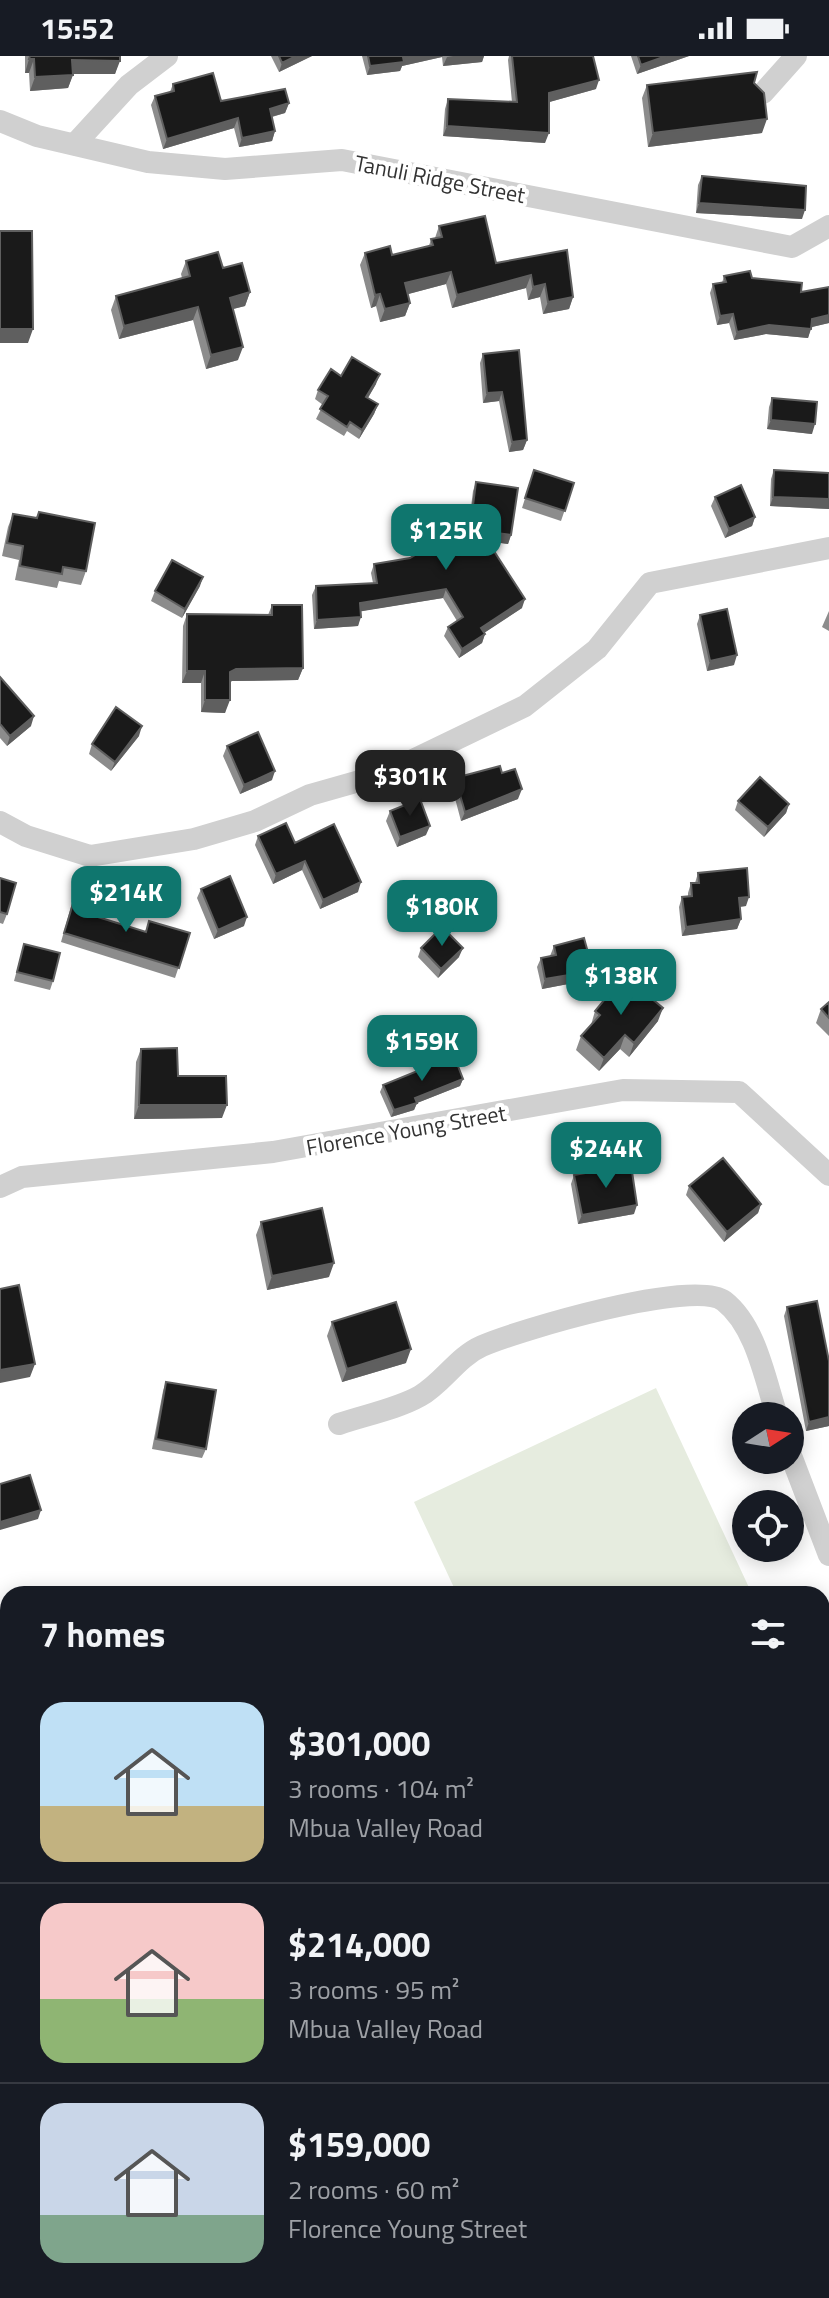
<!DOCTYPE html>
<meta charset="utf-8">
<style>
body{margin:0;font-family:"Titillium Web",sans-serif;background:#20242c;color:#f1f3f6;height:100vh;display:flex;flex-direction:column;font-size:30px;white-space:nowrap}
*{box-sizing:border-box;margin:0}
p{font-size:26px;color:#9ea1a6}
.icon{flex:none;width:44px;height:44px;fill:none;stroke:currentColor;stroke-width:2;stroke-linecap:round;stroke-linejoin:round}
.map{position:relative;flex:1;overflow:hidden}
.details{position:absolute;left:0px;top:1530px;width:830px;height:712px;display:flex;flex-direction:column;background:#171b24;border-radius:24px 24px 0 0;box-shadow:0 4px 20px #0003}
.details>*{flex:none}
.needle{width:52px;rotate:78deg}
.buttons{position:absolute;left:732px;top:1346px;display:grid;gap:16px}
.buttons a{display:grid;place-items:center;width:72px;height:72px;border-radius:50%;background:#171b24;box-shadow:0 4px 20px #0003;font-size:40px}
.price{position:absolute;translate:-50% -68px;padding:0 18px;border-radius:16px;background:#0f766e;color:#fff;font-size:26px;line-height:52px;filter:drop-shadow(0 2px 4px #0008)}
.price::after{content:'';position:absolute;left:50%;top:48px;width:24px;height:18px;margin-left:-12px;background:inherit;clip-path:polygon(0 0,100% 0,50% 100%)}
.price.selected{background:#222;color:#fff}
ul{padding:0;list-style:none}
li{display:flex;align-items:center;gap:24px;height:200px;padding:0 40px}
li+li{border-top:2px solid #363941}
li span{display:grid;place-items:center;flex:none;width:224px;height:160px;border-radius:24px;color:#555}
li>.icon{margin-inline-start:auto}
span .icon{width:96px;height:96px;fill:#fffc;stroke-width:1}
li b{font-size:34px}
h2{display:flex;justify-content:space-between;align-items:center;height:96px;padding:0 40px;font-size:34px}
.status{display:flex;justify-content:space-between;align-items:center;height:56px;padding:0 40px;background:#171b24;direction:ltr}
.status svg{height:22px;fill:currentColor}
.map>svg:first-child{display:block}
.green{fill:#e6ecdf}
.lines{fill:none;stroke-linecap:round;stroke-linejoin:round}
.street{stroke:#d0d0d0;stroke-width:22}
.wall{fill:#8c8c8c}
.shaded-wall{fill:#5f5f5f}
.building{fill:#1a1a1a;stroke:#5f5f5f;stroke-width:2}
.labels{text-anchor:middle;stroke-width:8;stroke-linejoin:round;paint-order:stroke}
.street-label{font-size:22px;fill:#333;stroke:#fff}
</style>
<div class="status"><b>15:52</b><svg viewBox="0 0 49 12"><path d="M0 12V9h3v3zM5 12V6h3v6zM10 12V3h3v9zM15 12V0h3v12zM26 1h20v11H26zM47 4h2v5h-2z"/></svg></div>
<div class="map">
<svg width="829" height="2242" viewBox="0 0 829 2242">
<rect width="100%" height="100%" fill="#fff"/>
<path class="green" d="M656 1332 752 1538H457L414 1446Z"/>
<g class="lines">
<path class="street" d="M763 37 796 0
M0 65 37 80 148 106 225 113 342 104 792 191 829 170
M74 89 129 29 167 0
M0 766 26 780 90 800 194 783 255 765 310 739 384 718 525 650 597 593 650 527 829 492
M0 1131 22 1121 273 1096 623 1034 739 1036 829 1119
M339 1368C365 1359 397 1353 420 1340 443 1327 457 1301 482 1290 519 1274 694 1222 724 1245 756 1270 765 1323 777 1360
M790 1397 829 1499
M0 2128 8 2112
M822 2148 829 2149"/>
</g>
<path class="wall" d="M25 0H120L115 18H73L68 32 30 35 29 17H25Z
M271 0H312L279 16Z
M362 0H484L482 6 443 10 442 1 402 10 400 15 367 19Z
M509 0H593L596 33 549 46 545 87 443 80 445 53 448 43 512 46 508 4Z
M631 0H689L637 18Z
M754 27 762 77 648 91 642 42 647 29Z
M173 28 221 45 289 47 285 57 272 61 275 75 272 85 239 91 234 72 163 93 151 49 155 40 170 36Z
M702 120 802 163 696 157 698 129Z
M439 170 496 207 567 194 573 241 569 253 543 258 540 241 528 244 526 232 452 252 446 228 408 238 410 247 405 260 380 266 376 250 371 252 360 209 365 197 392 199 429 190 431 183 435 182Z
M186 205 223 212 250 236 245 250 233 253 238 304 206 313 193 264 119 283 111 254 116 240 182 222 181 218Z
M724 220 752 222 801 236 829 231V267L811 271 808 282 766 278 734 284 729 267 717 269 710 237 713 228 722 227Z
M483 298 527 384 523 394 509 396 499 345 483 347 480 307Z
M341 320 376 328 368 342 378 348 374 358 359 383 347 375 344 380 316 363 323 349 315 343 318 334Z
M772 342 812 378 767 373 769 351Z
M534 414 574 427 561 465 522 452Z
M774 414 829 417V453L770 450 771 423Z
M476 426 511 479 508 488 488 485 522 552 485 576V578L482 587 459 602 444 580 448 571 457 565 443 542 361 555 358 570 314 573 312 539 316 530 373 527 371 517 374 508 410 502 469 467 473 435Z
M715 441 755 461 752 470 725 482 711 450Z
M39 456 86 515 81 529 59 525 57 532 15 524 19 504 2 500 8 471 13 458 36 462Z
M200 530 182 562 151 545 155 535Z
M272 549 303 612 298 624 232 625 230 626 225 657 201 656V627H182L183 570 187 558 268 559Z
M829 555V575L822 571Z
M700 559 734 609 707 615 697 568Z
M0 621 31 670 7 690 0 682Z
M139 680 111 715 89 698 92 688Z
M227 690 272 724 240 738 223 700Z
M455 722 518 743 461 765 452 731Z
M738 745 789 748 786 757 764 781 735 754Z
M390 755 426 779 397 791 386 765Z
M258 780 295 787 358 836 320 853 302 814 273 828 255 789Z
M698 817 746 850 740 851 741 863 737 873 682 880 679 851 682 841H688V837L691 827H695Z
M0 822 7 858 3 868 0 867Z
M201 833 244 870 214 883 197 842Z
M72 847 98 861 145 876 190 877 175 922 61 886Z
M24 888 53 925 50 934 14 925Z
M554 890 589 924 542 933 537 911 541 902 550 900Z
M421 892 459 901 438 922 418 901Z
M829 946V980L816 967 821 953Z
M595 955 658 965 629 1001 620 993 599 1015 576 994 581 980 591 969Z
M141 993 178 1020 222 1062 134 1063 136 1006Z
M463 1023 460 1030 417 1047 414 1054 391 1061 380 1036 383 1029Z
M574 1119 634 1158 578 1168 571 1128Z
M689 1130 761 1148 758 1157 724 1186 686 1139Z
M261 1166 329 1221 267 1234 256 1179Z
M787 1251 829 1370 806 1375 784 1260Z
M332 1266 406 1307 342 1326 327 1280Z
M166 1326 206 1393 202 1402 152 1393 163 1335Z
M0 2211 10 2234 7 2241 0 2239Z
M353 2234H366L363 2239Z
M687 2234H726L707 2242H685Z
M762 2234H780L768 2242Z
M802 2234H822L829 2242H806Z"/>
<path class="shaded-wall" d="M296 0H312L279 16 282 7Z
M408 0H443L442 1 402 10 400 15 367 19 370 10Z
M453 0H484L482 6 443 10 447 1Z
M666 0H689L637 18 641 9Z
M29 3H34L29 17H25Z
M72 4 120 5 115 18H67Z
M73 19 68 32 30 35 35 21Z
M599 24 596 33 546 47 549 37Z
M289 47 285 57 267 62 270 53Z
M238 62 234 72 163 93 167 83Z
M767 63 762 77 648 91 653 77Z
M447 70 549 77 545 87 443 80Z
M275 75 272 85 239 91 242 82Z
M699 147 805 154 802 163 696 157Z
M451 216 446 228 401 240 405 227Z
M531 219 526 232 452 252 457 239Z
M545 228 540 241 528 244 533 231Z
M250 236 245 250 225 255 230 242Z
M380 238 376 250 371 252 375 239Z
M573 241 569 253 543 258 548 246Z
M410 247 405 260 380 266 385 253Z
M198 251 193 264 119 283 124 270Z
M733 258 729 267 717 269 720 260Z
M829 259V267L808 272 812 263Z
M769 269 811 273 808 282 766 278 734 284 737 276Z
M0 273H33L28 287H0Z
M243 291 238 304 206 313 211 299Z
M380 318 376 328 363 350 366 341Z
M502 336 499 345 483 347 487 337Z
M378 348 374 358 359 383 362 374Z
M771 364 815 368 812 378 767 373Z
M527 384 523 394 509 396 512 386Z
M773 441 829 443V453L770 450Z
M755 461 752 470 725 482 729 473Z
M481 475 511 479 508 488 478 484Z
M203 521 200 530 182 562 185 553Z
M446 533 443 542 357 556 360 547Z
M525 543 522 552 478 581 481 572Z
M361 561 358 570 314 573 317 564Z
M485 578 482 587 459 602 462 593Z
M737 599 734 609 707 615 710 605Z
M303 612 298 624 232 625 226 628 230 616 236 613Z
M187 615H205L201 627H182Z
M205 644H230L225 657 201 656Z
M34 660 31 670 7 690 10 680Z
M142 670 139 680 111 715 115 706Z
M275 715 272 724 240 738 244 729Z
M522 733 518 743 461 765 465 756Z
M789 748 786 757 764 781 768 771Z
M430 770 426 779 397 791 400 781Z
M305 805 302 814 273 828 276 818Z
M361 826 358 836 320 853 323 844Z
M749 841 746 850 736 851 739 842Z
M247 861 244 870 214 883 218 874Z
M741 863 737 873 682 880 686 871Z
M463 892 459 901 438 922 441 913Z
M593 915 589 924 542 933 545 923Z
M663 952 658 965 629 1001 634 987Z
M625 979 620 993 599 1015 604 1002Z
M463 1023 460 1030 417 1047 414 1054 391 1061 394 1054 415 1042Z
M139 1049H227L222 1062 134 1063Z
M761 1148 758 1157 724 1186 727 1176Z
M637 1149 634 1158 578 1168 582 1159Z
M334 1207 329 1221 267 1234 272 1220Z
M411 1293 406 1307 342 1326 347 1313Z
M35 1308 30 1321 0 1327V1314Z
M829 1361V1370L806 1375 809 1366Z
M41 1454 38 1463 0 1474V1466Z
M829 2081V2088L822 2092V2085Z
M707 2234H726L707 2242H691L692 2240Z
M770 2234H780L767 2242Z"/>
<path class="building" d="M30 0H120V5L72 4 73 19 35 21 34 3H29Z
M279 0H296L282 7Z
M368 0H408L403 1 404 6 370 10Z
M512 0H593L599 24 549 37V77L447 70 448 43 517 46Z
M638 0H666L641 9Z
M757 16 754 27 764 37 767 63 653 77 647 29Z
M213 17 221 45 285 33 289 47 270 53 275 75 242 82 238 62 167 83 155 40 174 35 173 28Z
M702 120 806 130 805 154 699 147Z
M485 160 496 207 567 194 573 241 548 246 545 228 533 231 531 219 457 239 451 216 405 227 410 247 385 253 380 238 375 239 365 197 390 190 392 199 433 189 431 183 442 181 439 170Z
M0 175H32L33 273H0Z
M218 196 223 212 242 207 250 236 230 242 243 291 211 299 198 251 124 270 116 240 190 220 186 205Z
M750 215 752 222 802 227 801 236 829 231V259L812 263 811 273 769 269 737 276 733 258 720 260 713 228 726 226 724 220Z
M519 294 527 384 512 386 502 336 487 337 483 298Z
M352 301 380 318 366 341 378 348 362 374 350 366 347 371 320 353 328 340 318 334 331 313 341 320Z
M772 342 817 346 815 368 771 364Z
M534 414 574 427 565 455 525 442Z
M774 414 829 417V443L773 441Z
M476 426 518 432 511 479 481 475 525 543 481 572 485 578 462 593 448 571 463 561 446 533 360 547 361 561 317 564 316 530 377 527 374 508 410 502 471 465Z
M741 429 755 461 729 473 715 441Z
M39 456 95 467 86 515 63 511 62 518 20 510 23 490 7 487 13 458 37 462Z
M172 504 203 521 185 553 155 535Z
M272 549H302L303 612 236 613 230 616V644H205V615H187V558L272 559Z
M727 553 737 599 710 605 700 559Z
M0 621 34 660 10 680 0 668Z
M116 651 142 670 115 706 92 688Z
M258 676 275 715 244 729 227 690Z
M500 710 502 717 515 713 522 733 465 756 455 722Z
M760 721 789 748 768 771 738 745Z
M420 743 430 770 400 781 390 755Z
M286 767 295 787 334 768 361 826 323 844 305 805 276 818 258 780Z
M747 812 749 841 739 842 741 863 686 871 682 841 692 840 691 827H699L698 817Z
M230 820 247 861 218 874 201 833Z
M0 822 16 827 7 858 0 856Z
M76 838 103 846 98 861 146 876 149 865 190 877 179 912 64 877Z
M442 871 463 892 441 913 421 892Z
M584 882 593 915 545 923 541 902 556 899 554 890Z
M24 888 60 897 53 925 17 916Z
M624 920 663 952 634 987 625 979 604 1002 581 980 600 959 595 955Z
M829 946V962L821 953Z
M177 992 178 1020H226L227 1049H139L141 993Z
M454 1000 463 1023 415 1042 417 1047 394 1054 383 1029Z
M723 1102 761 1148 727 1176 689 1130Z
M631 1109 637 1149 582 1159 574 1119Z
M322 1152 334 1207 272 1220 261 1166Z
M19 1229 35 1308 0 1314V1233Z
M817 1245 829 1305V1361L809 1366 787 1251Z
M396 1246 411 1293 347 1313 332 1266Z
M166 1326 216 1334 206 1393 156 1383Z
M30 1419 41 1454 0 1466V1428Z
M829 2048V2081L822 2085V2053Z
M829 2187V2242H826L824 2238 814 2242 810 2234H822V2190Z
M0 2211 8 2213V2234H10L9 2236 0 2234Z
M62 2234H102L109 2242H53Z
M419 2234H460L455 2242H414Z
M689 2234H707L692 2240Z"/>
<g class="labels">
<g class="street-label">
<text transform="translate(440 123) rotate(11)" y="8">Tanuli Ridge Street</text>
<text transform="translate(406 1074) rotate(-10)" y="8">Florence Young Street</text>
</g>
</g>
</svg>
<div class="buttons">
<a><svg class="needle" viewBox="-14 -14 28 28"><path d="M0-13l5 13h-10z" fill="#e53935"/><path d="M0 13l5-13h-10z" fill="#9ea1a6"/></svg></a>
<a><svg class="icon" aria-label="locate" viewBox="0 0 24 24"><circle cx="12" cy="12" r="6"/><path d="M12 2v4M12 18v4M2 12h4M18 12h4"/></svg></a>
</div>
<b class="price" style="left:446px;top:516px">$125K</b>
<b class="price selected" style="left:410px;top:762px">$301K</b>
<b class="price" style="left:126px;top:878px">$214K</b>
<b class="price" style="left:442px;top:892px">$180K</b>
<b class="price" style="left:621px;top:961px">$138K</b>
<b class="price" style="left:422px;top:1027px">$159K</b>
<b class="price" style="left:606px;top:1134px">$244K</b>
<section class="details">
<h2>7 homes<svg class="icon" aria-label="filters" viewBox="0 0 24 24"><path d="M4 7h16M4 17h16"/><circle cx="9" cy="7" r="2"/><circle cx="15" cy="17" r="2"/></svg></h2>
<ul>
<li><span style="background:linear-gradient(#bfe0f5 65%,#c2b280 0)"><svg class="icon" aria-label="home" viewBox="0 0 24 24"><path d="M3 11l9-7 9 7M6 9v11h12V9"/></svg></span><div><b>$301,000</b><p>3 rooms · 104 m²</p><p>Mbua Valley Road</p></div></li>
<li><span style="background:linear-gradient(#f6c9c9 60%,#8fb573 0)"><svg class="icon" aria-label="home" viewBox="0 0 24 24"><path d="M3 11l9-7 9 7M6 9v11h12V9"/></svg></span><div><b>$214,000</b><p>3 rooms · 95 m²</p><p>Mbua Valley Road</p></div></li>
<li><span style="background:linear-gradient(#c9d6e8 70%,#7fa58c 0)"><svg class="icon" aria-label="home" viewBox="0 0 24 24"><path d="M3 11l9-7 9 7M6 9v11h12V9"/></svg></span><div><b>$159,000</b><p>2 rooms · 60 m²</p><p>Florence Young Street</p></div></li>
</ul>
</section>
</div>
